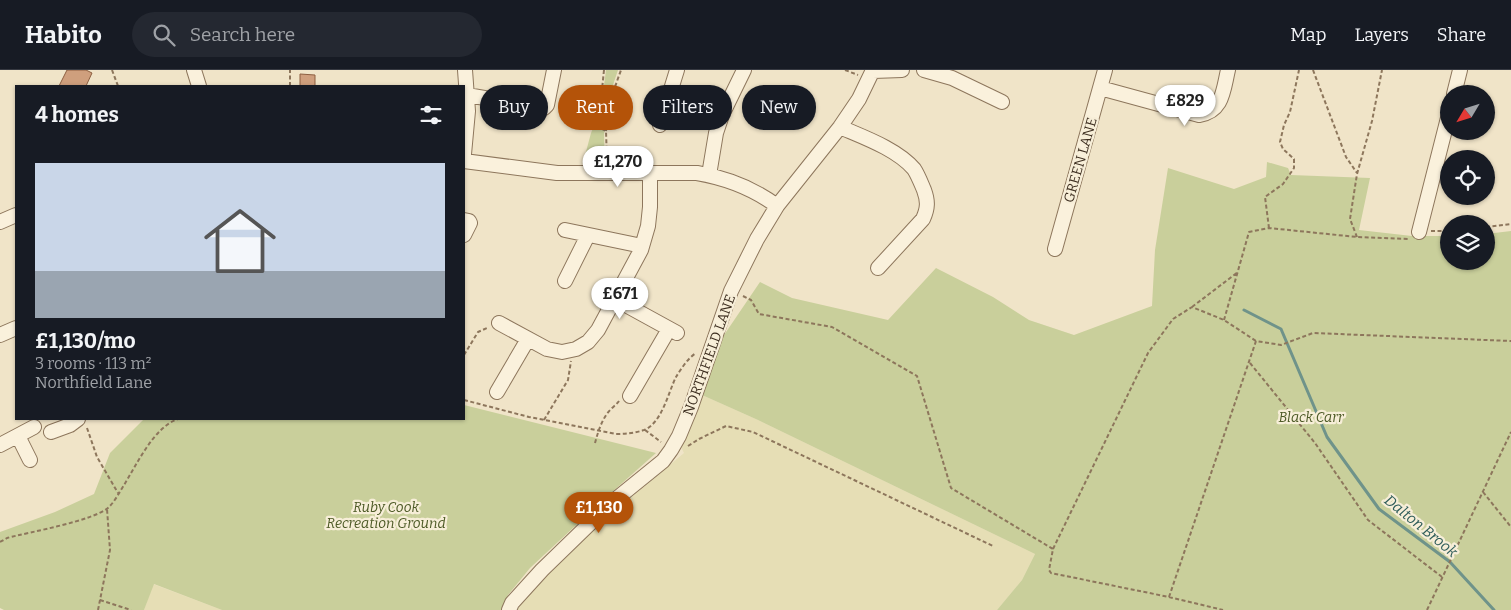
<!DOCTYPE html>
<meta charset="utf-8">
<style>
body{margin:0;font-family:Bitter,serif;background:#242831;color:#f1f3f6;height:100vh;display:flex;flex-direction:column;font-size:19px;white-space:nowrap}
*{box-sizing:border-box;margin:0}
p{font-size:16px;color:#9ea1a6}
.icon{flex:none;width:28px;height:28px;fill:none;stroke:currentColor;stroke-width:2;stroke-linecap:round;stroke-linejoin:round}
.map{position:relative;flex:1;overflow:hidden}
.side{position:absolute;left:15px;top:15px;width:450px;height:335px;display:flex;flex-direction:column;background:#171b24;border-radius:0px;box-shadow:0 1px 4px #0004}
.side>*{flex:none}
.guide{position:absolute;left:480px;top:15px;width:475px;height:45px;display:flex;gap:10px}
.needle{width:32px;rotate:232deg}
.controls{position:absolute;left:1440px;top:15px;display:grid;gap:10px}
.controls a{display:grid;place-items:center;width:55px;height:55px;border-radius:50%;background:#171b24;box-shadow:0 1px 4px #0004;font-size:25px}
.price{position:absolute;translate:-50% -42px;padding:0 11px;border-radius:18px;background:#fff;color:#222;font-size:16px;line-height:32px;filter:drop-shadow(0 1px 2px #0008)}
.price::after{content:'';position:absolute;left:50%;top:30px;width:15px;height:11px;margin-left:-8px;background:inherit;clip-path:polygon(0 0,100% 0,50% 100%)}
.price.active{background:#b45309;color:#fff}
ul{padding:0;list-style:none}
li{display:grid;align-content:center;gap:10px;height:265px;padding:0 20px}
li span{display:grid;place-items:center;height:155px;border-radius:0px;color:#555}
li>.icon{margin-inline-start:auto}
span .icon{width:90px;height:90px;fill:#fffc;stroke-width:1}
li b{font-size:21px}
h2{display:flex;justify-content:space-between;align-items:center;height:60px;padding:0 20px;font-size:21px}
.pill{padding:0 18px;border-radius:22px;background:#171b24;box-shadow:0 1px 4px #0004;font-size:18px;line-height:45px}
.pill.active{background:#b45309;color:#fff}
header{display:flex;align-items:center;gap:30px;box-sizing:border-box;height:70px;padding:0 25px;background:#171b24;border-bottom:1px solid #363941}
header strong{font-size:24px}
nav{display:flex;gap:28px;margin-inline-start:auto;font-size:18px}
.search{width:350px;height:45px;background:#242831;display:flex;align-items:center;gap:12px;box-sizing:border-box;padding:0 18px;border-radius:28px;color:#9ea1a6;font-size:19px}
.map>svg:first-child{display:block}
.farmland{fill:#e6deb5}
.green{fill:#c9cf9b}
.lines{fill:none;stroke-linecap:round;stroke-linejoin:round}
.stream{stroke:#6f938a;stroke-width:3}
.building{fill:#cf9f7d;stroke:#8d5f41}
.minor-casing{stroke:#8d765c;stroke-width:16}
.path{stroke:#8d765c;stroke-width:2;stroke-dasharray:4 2.5;stroke-linecap:butt}
.minor{stroke:#faf1dc;stroke-width:14}
.labels{text-anchor:middle;stroke-width:4.5;stroke-linejoin:round;paint-order:stroke}
.street-label{font-size:14px;fill:#3d2e20;stroke:#f7eed8}
.park-label{font-size:14px;font-style:italic;fill:#4d5a26;stroke:#f7eed8}
.water-label{font-size:15px;font-style:italic;fill:#2f5d5a;stroke:#f7eed8}
</style>
<header>
<strong>Habito</strong>
<div class="search"><svg class="icon" aria-label="search" viewBox="0 0 24 24"><circle cx="10" cy="10" r="6"/><path d="M15 15l6 6"/></svg>Search here</div>
<nav><a>Map</a><a>Layers</a><a>Share</a></nav>
</header>
<div class="map">
<svg width="1511" height="540" viewBox="0 0 1511 540">
<rect width="100%" height="100%" fill="#f0e4c8"/>
<path class="farmland" d="M702 325 758 350 1035 484 1022 510 997 540H517L541 508 615 441 684 383 681 377Z
M153 514 222 540H144Z"/>
<path class="green" d="M606 0H618L609 27 604 64 605 95 583 93 591 63 601 39Z
M1267 92 1288 98 1291 105 1370 108 1359 160 1412 166H1449V191H1486V164L1511 161V540H997L1022 510 1035 484 758 350 702 325 722 268 760 212 792 228 888 250 936 198 993 227 1029 250 1074 265 1152 236 1155 180 1168 98 1234 119 1266 107Z
M464 335 656 383 602 431 530 498 508 525 502 540H222L154 514 144 540H4L0 538V462L55 442 94 424 110 383 144 349H464Z"/>
<g class="lines">
<path class="stream" d="M1244 240 1281 259 1327 367 1379 439 1450 492 1494 540"/>
</g>
<path class="building" d="M67 0H86L92 3 86 16H59Z
M300 4 315 5V16H300Z"/>
<g class="lines">
<defs>
<path id="minor" d="M194 0 199 16
M924 0 952 8 1002 32
M873 1 902 0
M1100 18 1199 45C1223 41 1223 21 1228 0
M670 21 726 37
M1454 24 1460 0
M467 25 544 38 547 35 554 0
M660 55 677 0
M840 57C863 67 897 79 914 99 918 105 921 113 924 120 928 131 928 138 923 149L878 198
M464 84 468 41 465 0
M464 91 557 103H697C726 108 753 118 777 136
M709 105 716 63 722 45 744 0
M464 150 469 151 470 153 464 165
M0 152 16 145
M565 160 642 176
M1419 162 1449 44
M1055 179 1105 0
M565 211 588 165
M615 229 677 263
M499 253 547 279 562 282 576 279 588 272 598 260 641 180 648 156 650 137V104
M0 265 16 258
M497 322 528 269
M630 326 669 259
M51 362 70 355 78 349
M18 366 30 390
M0 375 34 357
M509 540 512 533 542 500 610 434 663 391 671 380 679 366 691 337 731 221 757 169 777 136 840 57 859 29 873 0"/>
</defs>
<use href="#minor" class="minor-casing"/>
<path class="path" d="M112 0 118 16
M604 0 600 39 594 55 606 61 607 91
M845 0 858 5
M1313 0 1346 87 1357 103
M290 16V0
M606 61 611 28 621 0
M1486 157 1511 154
M1269 158 1265 127 1283 114 1294 98V89L1283 79 1280 72 1284 55 1290 42 1299 0
M1431 161H1449
M1357 167 1350 149 1357 104 1372 51 1382 0
M743 226 751 230 759 244 832 257 917 306 951 418 1053 479 1049 500 1051 503 1169 527 1223 540
M1192 237 1238 202
M1224 250 1249 162 1269 158 1357 167 1409 169
M464 285 478 262 487 258
M1250 293 1315 373 1368 450 1442 507
M464 330 529 347 616 364C626 364 635 363 644 360 662 353 668 323 676 307 681 299 688 288 696 283
M544 350 568 310 571 291
M87 358 97 387 118 423
M645 360 661 372
M595 373C598 362 602 348 611 339 614 336 617 334 619 331
M688 376 699 369 726 356 753 362 993 476
M1483 422 1511 457
M0 472 7 468C29 462 94 451 109 437 115 431 119 423 124 415 137 394 154 357 178 349
M1053 479 1148 283 1173 249 1192 237 1224 250 1256 271
M1169 527 1256 271 1281 275 1313 263 1511 271
M100 530 131 540
M98 540 110 480 107 439
M1427 540 1511 362"/>
<use href="#minor" class="minor"/>
</g>
<g class="labels">
<g class="street-label">
<text transform="translate(1080 90) rotate(-74)" y="5">GREEN LANE</text>
<text transform="translate(709 285) rotate(-70)" y="5">NORTHFIELD LANE</text>
</g>
<g class="park-label">
<text x="1311" y="352">Black Carr</text>
<text x="386" y="442">Ruby Cook<tspan x="386" dy="16">Recreation Ground</tspan></text>
</g>
<g class="water-label">
<text transform="translate(1421 456) rotate(39)" y="5">Dalton Brook</text>
</g>
</g>
</svg>
<div class="controls">
<a><svg class="needle" viewBox="-14 -14 28 28"><path d="M0-13l5 13h-10z" fill="#e53935"/><path d="M0 13l5-13h-10z" fill="#9ea1a6"/></svg></a>
<a><svg class="icon" aria-label="locate" viewBox="0 0 24 24"><circle cx="12" cy="12" r="6"/><path d="M12 2v4M12 18v4M2 12h4M18 12h4"/></svg></a>
<a><svg class="icon" aria-label="layers" viewBox="0 0 24 24"><path d="M12 4l9 5-9 5-9-5zM3 14l9 5 9-5"/></svg></a>
</div>
<b class="price" style="left:1185px;top:57px">£829</b>
<b class="price" style="left:618px;top:118px">£1,270</b>
<b class="price" style="left:620px;top:250px">£671</b>
<b class="price active" style="left:599px;top:464px">£1,130</b>
<div class="guide">
<a class="pill">Buy</a>
<a class="pill active">Rent</a>
<a class="pill">Filters</a>
<a class="pill">New</a>
</div>
<section class="side">
<h2>4 homes<svg class="icon" aria-label="filters" viewBox="0 0 24 24"><path d="M4 7h16M4 17h16"/><circle cx="9" cy="7" r="2"/><circle cx="15" cy="17" r="2"/></svg></h2>
<ul>
<li><span style="background:linear-gradient(#c9d6e8 70%,#9aa5b1 0)"><svg class="icon" aria-label="home" viewBox="0 0 24 24"><path d="M3 11l9-7 9 7M6 9v11h12V9"/></svg></span><div><b>£1,130/mo</b><p>3 rooms · 113 m²</p><p>Northfield Lane</p></div></li>
</ul>
</section>
</div>
